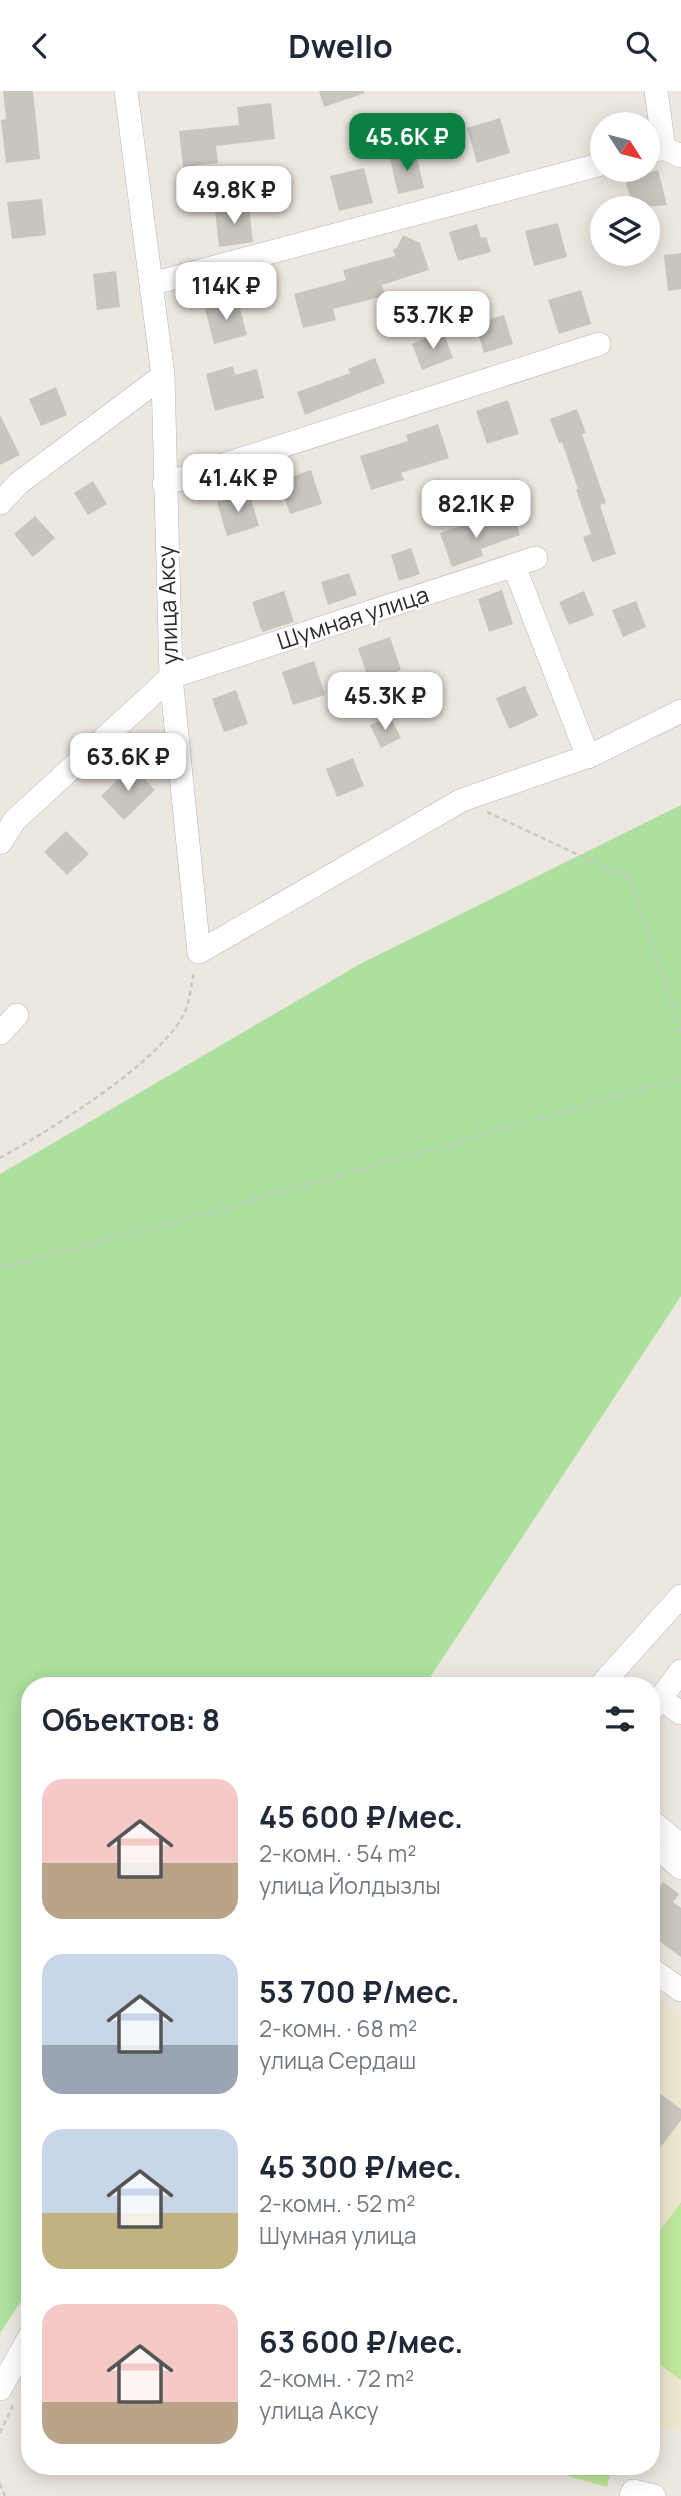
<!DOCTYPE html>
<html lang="ru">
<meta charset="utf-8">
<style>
body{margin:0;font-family:Manrope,sans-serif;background:#f2f2f3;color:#1f2937;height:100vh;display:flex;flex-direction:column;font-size:26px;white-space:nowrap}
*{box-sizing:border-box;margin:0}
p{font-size:23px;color:#747a83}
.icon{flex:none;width:38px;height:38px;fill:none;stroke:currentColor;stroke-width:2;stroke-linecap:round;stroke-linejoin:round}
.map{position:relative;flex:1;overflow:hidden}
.side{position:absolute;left:21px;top:1586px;width:639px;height:798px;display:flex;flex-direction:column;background:#fff;border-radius:28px;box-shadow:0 4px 18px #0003}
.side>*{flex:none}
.needle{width:46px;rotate:126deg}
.tools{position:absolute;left:590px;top:21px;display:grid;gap:14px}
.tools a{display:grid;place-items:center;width:70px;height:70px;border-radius:50%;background:#fff;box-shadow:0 4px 18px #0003;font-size:35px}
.price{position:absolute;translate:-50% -60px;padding:0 16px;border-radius:14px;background:#fff;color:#222;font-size:23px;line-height:46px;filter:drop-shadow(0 2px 4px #0008)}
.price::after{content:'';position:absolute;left:50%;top:42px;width:21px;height:16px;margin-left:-10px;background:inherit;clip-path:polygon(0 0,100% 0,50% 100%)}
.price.current{background:#0b8043;color:#fff}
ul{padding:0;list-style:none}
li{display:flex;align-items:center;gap:21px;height:175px;padding:0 21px}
li span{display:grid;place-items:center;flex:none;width:196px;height:140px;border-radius:21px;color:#555}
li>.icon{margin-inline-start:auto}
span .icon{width:84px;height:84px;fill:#fffc;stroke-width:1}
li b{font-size:30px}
h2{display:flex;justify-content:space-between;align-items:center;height:84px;padding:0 21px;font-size:30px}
header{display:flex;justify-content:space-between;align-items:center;height:91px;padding:0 21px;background:#fff;font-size:32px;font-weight:700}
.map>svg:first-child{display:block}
.education{fill:#ede7cf}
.green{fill:#ace09e}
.pitch{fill:#bde79a}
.building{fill:#c8c5be}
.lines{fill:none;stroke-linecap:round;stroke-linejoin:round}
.minor-casing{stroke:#b2b3be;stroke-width:24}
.path{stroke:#c8c8c8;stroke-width:2.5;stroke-dasharray:5 3.5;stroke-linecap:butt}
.minor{stroke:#fff;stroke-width:23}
.labels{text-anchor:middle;stroke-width:5;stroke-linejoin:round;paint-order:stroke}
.street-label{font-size:23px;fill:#2c2c2c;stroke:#fff}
</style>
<header><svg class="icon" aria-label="back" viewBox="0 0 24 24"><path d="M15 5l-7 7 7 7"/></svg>Dwello<svg class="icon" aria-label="search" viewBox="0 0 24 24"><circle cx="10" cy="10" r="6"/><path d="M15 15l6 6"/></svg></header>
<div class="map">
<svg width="681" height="2405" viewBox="0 0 681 2405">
<rect width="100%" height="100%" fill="#ede8df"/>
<path class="education" d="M651 1902 681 1924V2339L659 2336 651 2330Z"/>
<path class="green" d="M681 714V1205L425 1594H30V2197L0 2242V1083L360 873Z"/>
<path class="pitch" d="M681 2111V2289L651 2267V2152Z
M571 2375H612L607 2396 568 2385Z"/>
<path class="building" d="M3 0H33L40 68 6 72 1 29 6 28Z
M319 0H364L365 2 324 16Z
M271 12 275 48 216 55 218 72 183 76 179 40 239 34 237 16Z
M500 27 510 62 477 72 467 37Z
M416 62 424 97 398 103 390 68Z
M364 77 373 112 339 120 330 85Z
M658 79 667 114 633 117 625 88Z
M42 108 46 144 12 148 7 111Z
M249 115 253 151 219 156 215 119Z
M558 132 567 166 534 175 525 140Z
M477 133 481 147 486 146 491 161 458 170 449 141Z
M403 144 420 152 429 179 382 194 385 205 333 218 336 229 303 237 294 203 346 189 343 179 395 165 393 158 397 157Z
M681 162V198L668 200 664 164Z
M116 180 120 216 97 219 93 183Z
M581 199 591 233 559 243 548 209Z
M457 202 465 232 448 237 440 207Z
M238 210 247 244 214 253 205 218Z
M504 224 513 253 484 262 475 233Z
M443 240 453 267 422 279 412 253Z
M375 267 385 292 305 324 297 301 350 282 348 278Z
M233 275 235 284 257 278 264 307 215 320 206 283Z
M56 296 67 324 41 335 29 308Z
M508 309 519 343 487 353 476 320Z
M577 318 586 342 582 343 606 412 600 414 616 463 592 471 583 446 591 443 576 398H578L562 351 559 352 550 328Z
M0 324 20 364 0 374Z
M438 333 449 367 401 382 404 389 371 399 360 365 408 350 406 344Z
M311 379 322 413 290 423 279 390Z
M93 390 107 413 88 424 74 402Z
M249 401 259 435 227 445 217 411Z
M35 425 55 447 33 466 14 443Z
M514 426 520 444 481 458 483 465 452 476 440 442 472 431 475 439Z
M411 457 420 483 399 490 391 464Z
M349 482 357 504 328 514 321 491Z
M502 499 513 533 489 541 478 508Z
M284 500 294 531 262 541 252 511Z
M584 500 594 524 569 534 559 511Z
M636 510 646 536 623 546 612 519Z
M390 546 401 579 369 590 358 557Z
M314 570 325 604 293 614 282 581Z
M525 595 538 625 509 638 496 607Z
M236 599 248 633 224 641 212 608Z
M390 625 401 647 381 657 370 634Z
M353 667 364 695 337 706 326 678Z
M132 675 155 699 124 729 101 705Z
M66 740 89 763 67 784 44 761Z
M663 1791 679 1803 673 1811 681 1817V1866L651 1844V1795L657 1799Z
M651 1996 681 2018V2029L651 2069Z"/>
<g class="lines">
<defs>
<path id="minor" d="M126 0 163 285 171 586 199 861 462 709 592 664 681 620
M656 0 664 57
M648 61 664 57 681 65
M151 193 602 73
M164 393 599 253
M0 412 19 392 163 285
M514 475 588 666
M0 752 15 729 171 586 536 467
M0 942 17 924
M601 1594 681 1505
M661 1608 681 1622
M651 1620 681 1580
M651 1730 673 1748 669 1767 681 1777
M651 1878 681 1899
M0 2298 30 2245
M631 2405 633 2400 654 2405"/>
</defs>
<use href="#minor" class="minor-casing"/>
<path class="path" d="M487 721 630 788 681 941
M0 1067C50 1039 158 973 184 923 190 911 191 894 194 881
M0 1177 172 1132 681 987
M0 2342 13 2314
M0 2393 5 2405"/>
<use href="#minor" class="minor"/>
</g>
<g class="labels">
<g class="street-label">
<text transform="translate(168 514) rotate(-92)" y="8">улица Аксу</text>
<text transform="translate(353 527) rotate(-18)" y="8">Шумная улица</text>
</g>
</g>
</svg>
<div class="tools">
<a><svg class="needle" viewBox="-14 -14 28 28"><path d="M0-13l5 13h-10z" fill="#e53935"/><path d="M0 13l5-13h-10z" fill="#747a83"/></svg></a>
<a><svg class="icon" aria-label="layers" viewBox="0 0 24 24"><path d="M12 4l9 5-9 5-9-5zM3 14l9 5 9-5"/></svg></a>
</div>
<b class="price current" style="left:407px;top:82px">45.6K ₽</b>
<b class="price" style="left:234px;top:135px">49.8K ₽</b>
<b class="price" style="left:226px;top:231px">114K ₽</b>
<b class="price" style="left:433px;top:260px">53.7K ₽</b>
<b class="price" style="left:238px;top:423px">41.4K ₽</b>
<b class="price" style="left:476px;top:449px">82.1K ₽</b>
<b class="price" style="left:385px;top:641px">45.3K ₽</b>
<b class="price" style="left:128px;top:702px">63.6K ₽</b>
<section class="side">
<h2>Объектов: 8<svg class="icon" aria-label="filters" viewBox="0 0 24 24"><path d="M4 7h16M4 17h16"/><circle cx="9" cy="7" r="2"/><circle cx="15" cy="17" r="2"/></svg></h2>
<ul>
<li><span style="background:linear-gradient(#f6c9c9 60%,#b9a48a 0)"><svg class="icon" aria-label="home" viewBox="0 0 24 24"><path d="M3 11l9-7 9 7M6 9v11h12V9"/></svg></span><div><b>45 600 ₽/мес.</b><p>2-комн. · 54 m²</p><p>улица Йолдызлы</p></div></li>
<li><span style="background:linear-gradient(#c9d6e8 65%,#9aa5b1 0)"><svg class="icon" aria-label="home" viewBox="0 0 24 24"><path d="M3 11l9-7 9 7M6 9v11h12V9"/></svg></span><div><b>53 700 ₽/мес.</b><p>2-комн. · 68 m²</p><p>улица Сердаш</p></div></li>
<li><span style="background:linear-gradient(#c9d6e8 60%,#c2b280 0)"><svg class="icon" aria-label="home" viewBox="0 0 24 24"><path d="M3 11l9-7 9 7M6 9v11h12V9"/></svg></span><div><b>45 300 ₽/мес.</b><p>2-комн. · 52 m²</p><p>Шумная улица</p></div></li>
<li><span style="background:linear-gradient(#f6c9c9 70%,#b9a48a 0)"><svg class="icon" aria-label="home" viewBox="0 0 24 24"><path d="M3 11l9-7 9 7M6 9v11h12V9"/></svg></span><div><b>63 600 ₽/мес.</b><p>2-комн. · 72 m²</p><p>улица Аксу</p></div></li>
</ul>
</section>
</div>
